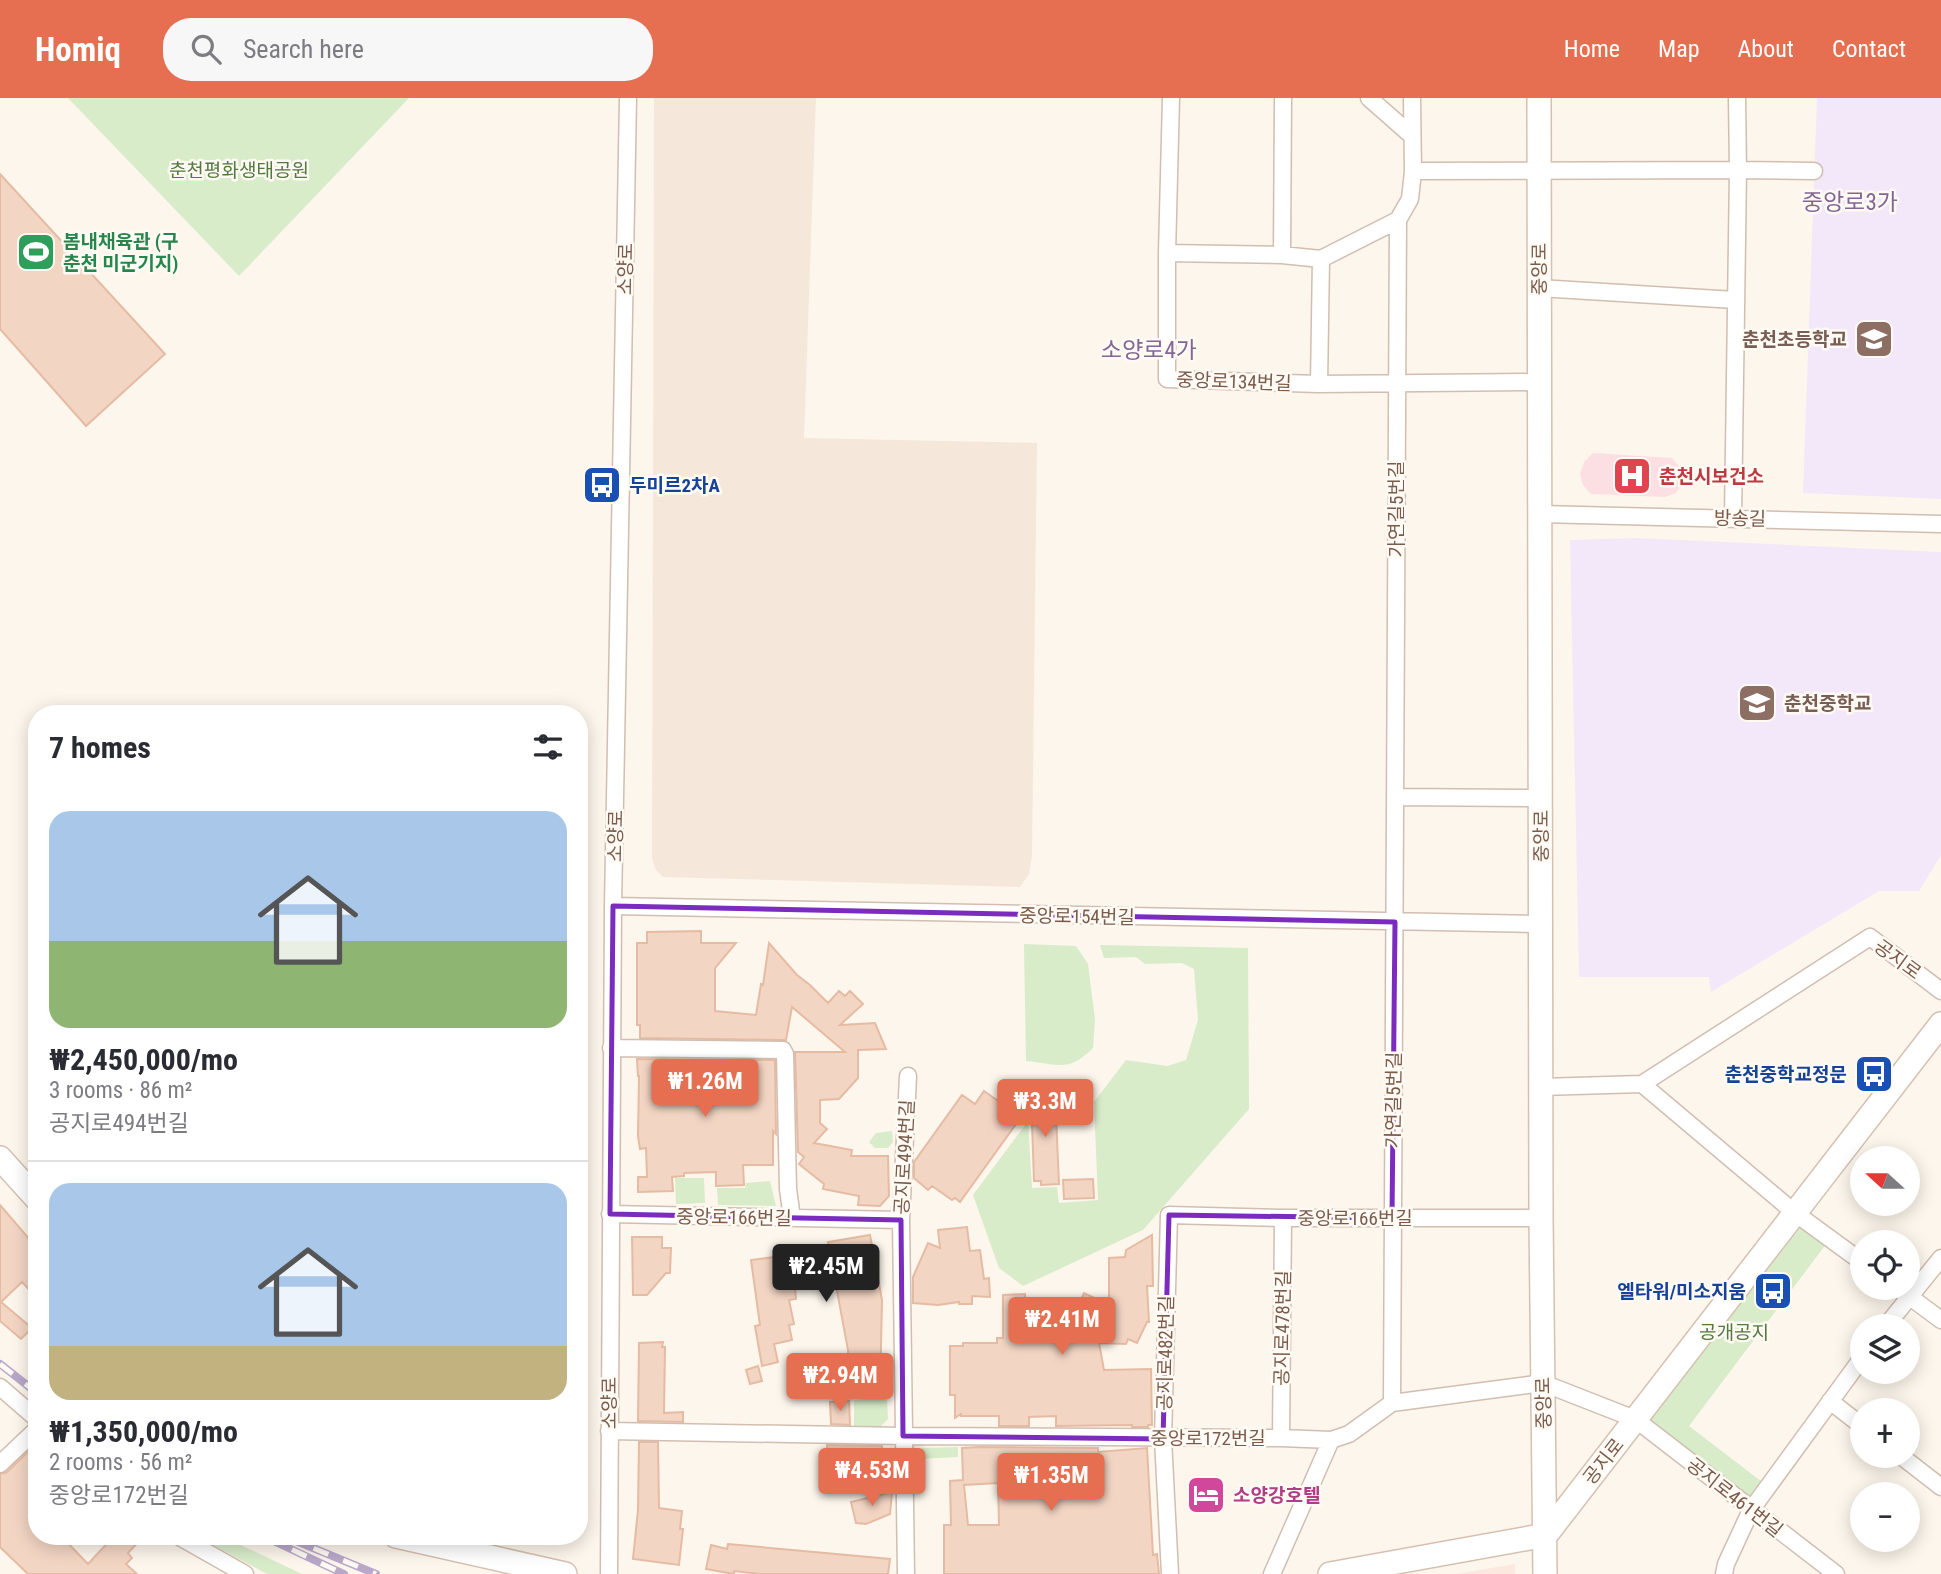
<!DOCTYPE html>
<meta charset="utf-8">
<style>
body{margin:0;font-family:"Roboto Condensed","Noto Sans KR",sans-serif;background:#f7f7f7;color:#2b2b33;height:100vh;display:flex;flex-direction:column;font-size:26px;white-space:nowrap}
*{box-sizing:border-box;margin:0}
p{font-size:23px;color:#7c7c81}
.icon{flex:none;width:38px;height:38px;fill:none;stroke:currentColor;stroke-width:2;stroke-linecap:round;stroke-linejoin:round}
.map{position:relative;flex:1;overflow:hidden}
.details{position:absolute;left:28px;top:607px;width:560px;height:840px;display:flex;flex-direction:column;background:#fff;border-radius:28px;box-shadow:0 4px 18px #0003}
.details>*{flex:none}
.needle{width:46px;rotate:291deg}
.buttons{position:absolute;left:1850px;top:1048px;display:grid;gap:14px}
.buttons a{display:grid;place-items:center;width:70px;height:70px;border-radius:50%;background:#fff;box-shadow:0 4px 18px #0003;font-size:35px}
.price{position:absolute;translate:-50% -60px;padding:0 16px;border-radius:7px;background:#e76f51;color:#fff;font-size:23px;line-height:46px;filter:drop-shadow(0 2px 4px #0008)}
.price::after{content:'';position:absolute;left:50%;top:42px;width:21px;height:16px;margin-left:-10px;background:inherit;clip-path:polygon(0 0,100% 0,50% 100%)}
.price.on{background:#222;color:#fff}
ul{padding:0;list-style:none}
li{display:grid;align-content:center;gap:14px;height:371px;padding:0 21px}
li+li{border-top:2px solid #e1e1e2}
li span{display:grid;place-items:center;height:217px;border-radius:21px;color:#555}
li>.icon{margin-inline-start:auto}
span .icon{width:126px;height:126px;fill:#fffc;stroke-width:1}
li b{font-size:30px}
h2{display:flex;justify-content:space-between;align-items:center;height:84px;padding:0 21px;font-size:30px}
header{display:flex;align-items:center;gap:42px;box-sizing:border-box;height:98px;padding:0 35px;background:#e76f51;color:#fff}
header strong{font-size:33px}
nav{display:flex;gap:38px;margin-inline-start:auto;font-size:24px}
.search{width:490px;height:63px;background:#f7f7f7;display:flex;align-items:center;gap:18px;box-sizing:border-box;padding:0 24px;border-radius:28px;color:#7c7c81;font-size:26px}
.map>svg:first-child{display:block}
.residential{fill:#f5e8da}
.commercial{fill:#fde8e0}
.education{fill:#f3e8fa}
.medical{fill:#fbdfe3}
.green{fill:#d8ecc9}
.building{fill:#f3d5c3;stroke:#e6bba3;stroke-width:2;fill-rule:evenodd}
.lines{fill:none;stroke-linecap:round;stroke-linejoin:round}
.street-casing{stroke:#d1beb0;stroke-width:19}
.secondary-casing{stroke:#d6c0b0;stroke-width:26}
.street{stroke:#fff;stroke-width:16}
.secondary{stroke:#fff;stroke-width:23}
.rail-casing{stroke:#b9a8c9;stroke-width:8}
.rail{stroke:#fffaf3;stroke-width:5;stroke-dasharray:16;stroke-linecap:butt}
.marked{fill:none;stroke:#7b2cbf;stroke-width:5;stroke-linejoin:round}
.labels{text-anchor:middle;stroke-width:5;stroke-linejoin:round;paint-order:stroke}
.park-label{font-size:19px;fill:#537a41;stroke:#fffaf3}
.leisure-label{font-size:19px;font-weight:bold;fill:#27864d;stroke:#fffaf3;text-anchor:start}
.street-label{font-size:19px;fill:#7a5c4d;stroke:#fffaf3}
.education-label{font-size:19px;font-weight:bold;fill:#785e54;stroke:#fffaf3;text-anchor:end}
.health-label{font-size:19px;font-weight:bold;fill:#be3a42;stroke:#fffaf3;text-anchor:start}
.transit-label{font-size:19px;font-weight:bold;fill:#164399;stroke:#fffaf3;text-anchor:end}
.hotel-label{font-size:19px;font-weight:bold;fill:#b23c85;stroke:#fffaf3;text-anchor:start}
.quarter-label{font-size:23px;fill:#846695;stroke:#fffaf3}
</style>
<header>
<strong>Homiq</strong>
<div class="search"><svg class="icon" aria-label="search" viewBox="0 0 24 24"><circle cx="10" cy="10" r="6"/><path d="M15 15l6 6"/></svg>Search here</div>
<nav><a>Home</a><a>Map</a><a>About</a><a>Contact</a></nav>
</header>
<div class="map">
<svg width="1941" height="1476" viewBox="0 0 1941 1476">
<rect width="100%" height="100%" fill="#fdf6ec"/>
<path class="residential" d="M654 0H816L804 340 1037 345 1032 758 1029 776 1020 789 663 779 656 772 652 761Z"/>
<path class="commercial" d="M1515 1466V1476H1456Z"/>
<path class="education" d="M1817 0H1941V401L1803 395Z
M1636 440 1941 454V757L1919 793H1879L1711 894 1709 879H1579L1570 442Z"/>
<path class="medical" d="M1593 355 1672 360 1683 373V385L1676 395 1665 399 1591 396 1583 387 1580 376 1584 364Z"/>
<path class="green" d="M68 0H409L239 178Z
M1024 846 1076 848 1088 866 1095 921 1093 950C1068 975 1059 966 1026 963Z
M1100 847 1248 850 1249 1011 1143 1132 1023 1188 999 1170 973 1097 1028 1023 1032 1090 1057 1089 1059 1105 1098 1102 1094 1004 1126 962 1167 968 1186 962 1198 922 1194 871 1182 865 1145 866 1136 859 1104 860Z
M892 1033 893 1044 888 1050H875L869 1044 876 1035Z
M675 1080H704L705 1105 676 1106Z
M770 1083 776 1108 718 1107 717 1090H745L746 1085Z
M1794 1120 1827 1145 1689 1328 1766 1387 1751 1406 1641 1323Z
M887 1299 888 1321 879 1330 854 1331V1302Z
M958 1349V1359L918 1361V1354L922 1350Z
M198 1439H224L302 1476H267Z"/>
<path class="building" d="M0 76 165 256 86 328 0 231Z
M701 833V845H736L715 870V913L756 917 761 886 763 887 769 845 797 877 810 887 828 905 839 893 845 898 850 893 863 906 840 927 875 925 886 951 858 952V980L839 1001 820 1002V1025L827 1031 814 1045 852 1052 851 1058H888L889 1098 880 1108 858 1107 859 1098 823 1091 824 1086 799 1066 804 1059 798 1054 795 954H845L792 909 786 942 640 940V927H637V845H647V834Z
M637 961 775 962 776 1036 773 1033V1067H743L744 1087 716 1088V1074L684 1075V1078L672 1079 673 1093 638 1094V1079H647L646 1050 640 1051 638 1038 639 978H638Z
M984 993 1021 1019 960 1104 955 1100 952 1102 932 1088 928 1092 914 1080V1064L962 997 975 1006Z
M1055 994 1059 1086 1041 1087V1083H1034L1031 996Z
M1093 1081 1094 1100 1064 1101 1063 1082Z
M0 1107 37 1150V1200L22 1184 1 1204 32 1230 21 1241 0 1223Z
M967 1129 970 1153 980 1152 984 1181 989 1180 990 1199 972 1198V1206H959V1204L938 1207 913 1205V1179L928 1145 940 1150 938 1132Z
M870 1137 882 1202 880 1292 850 1295 848 1252 832 1166 793 1171 796 1201 789 1202 794 1226 789 1227 792 1242 774 1246 778 1264 762 1268 755 1228 760 1227 751 1162 783 1158 782 1153 795 1152 796 1158 829 1152 828 1144Z
M1152 1137 1153 1188H1147L1149 1224H1147L1137 1245 1128 1241 1126 1246 1099 1245 1104 1272 1151 1271 1152 1327H1148V1329H1132V1327L1056 1328V1318L1029 1319V1328H999V1318H961V1316L955 1320V1297H950V1248H963V1245H997V1240H1003V1197L1025 1196V1203L1056 1202 1058 1206H1079L1084 1195 1109 1207V1160L1125 1159 1126 1152Z
M632 1139H662V1150H671L670 1175H666L647 1197H633Z
M663 1244 662 1249H665L664 1315 683 1314V1324L638 1323 639 1245Z
M758 1268 762 1283 750 1286 746 1272Z
M849 1303 850 1327 831 1326 830 1304Z
M639 1344H658L659 1410 682 1413 680 1431H683L679 1467 633 1461 638 1412Z
M827 1347 882 1348V1363H890V1380L837 1381V1369H828Z
M33 1349 37 1353V1438H61L88 1466 114 1438H144L128 1455 132 1460 126 1466 137 1476H28L0 1449V1376L7 1374Z
M979 1349 1098 1350V1354L1147 1350 1153 1457 1157 1456 1159 1476H944V1427H951L950 1383 963 1382 962 1350ZM998 1385 999 1427H968L964 1387Z
M892 1394 890 1416 866 1426 856 1425 851 1404Z
M728 1446 890 1461 888 1476H760L734 1473V1476L706 1471 711 1447 727 1451Z"/>
<g class="lines">
<defs>
<path id="street" d="M1171 0 1167 155V281L1319 286 1539 284
M1369 0 1411 37
M1413 73 1738 72 1737 0
M1167 155 1282 157 1321 161 1398 122
M1282 157 1283 0
M1539 190 1735 202
M1319 286 1321 161
M1540 416 1941 426
M1733 420 1738 72 1814 73
M1395 699 1541 700
M613 808 1541 826
M611 950 783 952 785 956 788 1091 792 1120
M1642 986 1870 839 1941 893
M1541 989 1642 986 1795 1115 1862 1164
M610 1116 901 1122
M1898 1190 1941 1222
M1886 1228 1941 1160
M0 1289 37 1321
M1830 1303 1862 1328
M1392 1305 1398 122 1410 101 1413 73 1412 0
M609 1333 903 1338 1281 1340 1331 1342 1349 1336 1392 1305 1543 1285 1635 1321 1836 1476
M1281 1340 1283 1120
M1901 1358 1941 1389
M0 1366 37 1331
M178 1438 245 1476
M609 1476 613 808 628 0
M906 1476 901 1122 908 978
M1170 1476 1163 1341 1169 1117 1283 1120H1541
M1272 1476 1331 1342
M1724 1476 1726 1466 1751 1412 1862 1260"/>
<path id="secondary" d="M1539 0 1541 1120 1545 1476
M0 1060 37 1101
M396 1438 565 1476
M1330 1476 1546 1437 1941 926"/>
</defs>
<use href="#street" class="street-casing"/>
<use href="#secondary" class="secondary-casing"/>
<use href="#street" class="street"/>
<use href="#secondary" class="secondary"/>
<defs>
<path id="rail" d="M0 1266 37 1295
M263 1438 344 1476
M284 1438 376 1476"/>
</defs>
<use href="#rail" class="rail-casing"/>
<use href="#rail" class="rail"/>
</g>
<path class="marked" d="M613 808 1395 824 1392 1120 1169 1117 1163 1341 903 1338 901 1122 610 1116Z"/>
<defs>
<symbol id="stadium-square" viewBox="-11 -11 22 22"><rect x="-9" y="-9" width="18" height="18" rx="4" fill="#2e9e5b" stroke="#fffaf3"/><path d="M0-5a6.5 5 0 1 0 0 10a6.5 5 0 1 0 0-10ZM-3.5-1.8h7v3.6h-7Z" fill="#fff"/></symbol>
<symbol id="school-square" viewBox="-11 -11 22 22"><rect x="-9" y="-9" width="18" height="18" rx="4" fill="#8d6e63" stroke="#fffaf3"/><path d="M0-5L7-2L0 1L-7-2ZM-4 1L0 2.5L4 1V4Q0 6-4 4Z" fill="#fff"/></symbol>
<symbol id="hospital-square" viewBox="-11 -11 22 22"><rect x="-9" y="-9" width="18" height="18" rx="4" fill="#e0444e" stroke="#fffaf3"/><path d="M-5-5h3v3.5h4V-5h3V5h-3V1.5h-4V5h-3Z" fill="#fff"/></symbol>
<symbol id="bus-square" viewBox="-11 -11 22 22"><rect x="-9" y="-9" width="18" height="18" rx="4" fill="#1a4fb4" stroke="#fffaf3"/><path d="M-5-6H5V4H4V6H2V4H-2V6H-4V4H-5ZM-3.5-4V0h7V-4ZM-3.5 1.2v1.5H-2V1.2ZM2 1.2v1.5H3.5V1.2Z" fill="#fff"/></symbol>
<symbol id="hotel-square" viewBox="-11 -11 22 22"><rect x="-9" y="-9" width="18" height="18" rx="4" fill="#d1479c" stroke="#fffaf3"/><path d="M-6-4.5h1.5V1H6V5H4.5V3h-9V5H-6ZM-4 0a1.8 1.8 0 1 1 3.6 0ZM.5 0V-2.5h3Q6-2.5 6 0Z" fill="#fff"/></symbol>
</defs>
<g fill-rule="evenodd">
<use href="#stadium-square" x="14" y="132" width="44" height="44"/>
<use href="#school-square" x="1852" y="219" width="44" height="44"/>
<use href="#hospital-square" x="1610" y="356" width="44" height="44"/>
<use href="#bus-square" x="580" y="365" width="44" height="44"/>
<use href="#school-square" x="1735" y="583" width="44" height="44"/>
<use href="#bus-square" x="1852" y="954" width="44" height="44"/>
<use href="#bus-square" x="1751" y="1171" width="44" height="44"/>
<use href="#hotel-square" x="1184" y="1375" width="44" height="44"/>
</g>
<g class="labels">
<g class="park-label">
<text x="239" y="79">춘천평화생태공원</text>
<text x="1734" y="1241">공개공지</text>
</g>
<g class="leisure-label">
<text x="63" y="150">봄내채육관 (구<tspan x="63" dy="22">춘천 미군기지)</tspan></text>
</g>
<g class="street-label">
<text transform="translate(625 171) rotate(-89)" y="7">소양로</text>
<text transform="translate(1539 171) rotate(-90)" y="7">중앙로</text>
<text transform="translate(1234 283) rotate(2)" y="7">중앙로134번길</text>
<text transform="translate(1396 411) rotate(-90)" y="7">가연길5번길</text>
<text transform="translate(1740 420) rotate(1)" y="7">방송길</text>
<text transform="translate(615 738) rotate(-89)" y="7">소양로</text>
<text transform="translate(1541 738) rotate(-90)" y="7">중앙로</text>
<text transform="translate(1077 818) rotate(1)" y="7">중앙로154번길</text>
<text transform="translate(1898 861) rotate(36)" y="7">공지로</text>
<text transform="translate(1393 1002) rotate(-89)" y="7">가연길5번길</text>
<text transform="translate(904 1059) rotate(-87)" y="7">공지로494번길</text>
<text transform="translate(734 1119) rotate(1)" y="7">중앙로166번길</text>
<text x="1355" y="1127">중앙로166번길</text>
<text transform="translate(1282 1230) rotate(-89)" y="7">공지로478번길</text>
<text transform="translate(1165 1255) rotate(-89)" y="7">공지로482번길</text>
<text transform="translate(609 1305) rotate(-90)" y="7">소양로</text>
<text transform="translate(1543 1305) rotate(-91)" y="7">중앙로</text>
<text x="1208" y="1347">중앙로172번길</text>
<text transform="translate(1603 1363) rotate(-52)" y="7">공지로</text>
<text transform="translate(1735 1399) rotate(38)" y="7">공지로461번길</text>
</g>
<g class="education-label">
<text x="1847" y="248">춘천초등학교</text>
<text x="1784" y="612" text-anchor="start">춘천중학교</text>
</g>
<g class="health-label">
<text x="1659" y="385">춘천시보건소</text>
</g>
<g class="transit-label">
<text x="629" y="394" text-anchor="start">두미르2차A</text>
<text x="1847" y="983">춘천중학교정문</text>
<text x="1746" y="1200">엘타워/미소지움</text>
</g>
<g class="hotel-label">
<text x="1233" y="1404">소양강호텔</text>
</g>
<g class="quarter-label">
<text x="1850" y="112">중앙로3가</text>
<text x="1149" y="260">소양로4가</text>
</g>
</g>
</svg>
<div class="buttons">
<a><svg class="needle" viewBox="-14 -14 28 28"><path d="M0-13l5 13h-10z" fill="#e53935"/><path d="M0 13l5-13h-10z" fill="#7c7c81"/></svg></a>
<a><svg class="icon" aria-label="locate" viewBox="0 0 24 24"><circle cx="12" cy="12" r="6"/><path d="M12 2v4M12 18v4M2 12h4M18 12h4"/></svg></a>
<a><svg class="icon" aria-label="layers" viewBox="0 0 24 24"><path d="M12 4l9 5-9 5-9-5zM3 14l9 5 9-5"/></svg></a>
<a>+</a>
<a>−</a>
</div>
<b class="price" style="left:705px;top:1021px">₩1.26M</b>
<b class="price" style="left:1045px;top:1041px">₩3.3M</b>
<b class="price on" style="left:826px;top:1206px">₩2.45M</b>
<b class="price" style="left:1062px;top:1259px">₩2.41M</b>
<b class="price" style="left:840px;top:1315px">₩2.94M</b>
<b class="price" style="left:872px;top:1410px">₩4.53M</b>
<b class="price" style="left:1051px;top:1415px">₩1.35M</b>
<section class="details">
<h2>7 homes<svg class="icon" aria-label="filters" viewBox="0 0 24 24"><path d="M4 7h16M4 17h16"/><circle cx="9" cy="7" r="2"/><circle cx="15" cy="17" r="2"/></svg></h2>
<ul>
<li><span style="background:linear-gradient(#a9c7e8 60%,#8fb573 0)"><svg class="icon" aria-label="home" viewBox="0 0 24 24"><path d="M3 11l9-7 9 7M6 9v11h12V9"/></svg></span><div><b>₩2,450,000/mo</b><p>3 rooms · 86 m²</p><p>공지로494번길</p></div></li>
<li><span style="background:linear-gradient(#a9c7e8 75%,#c2b280 0)"><svg class="icon" aria-label="home" viewBox="0 0 24 24"><path d="M3 11l9-7 9 7M6 9v11h12V9"/></svg></span><div><b>₩1,350,000/mo</b><p>2 rooms · 56 m²</p><p>중앙로172번길</p></div></li>
</ul>
</section>
</div>
